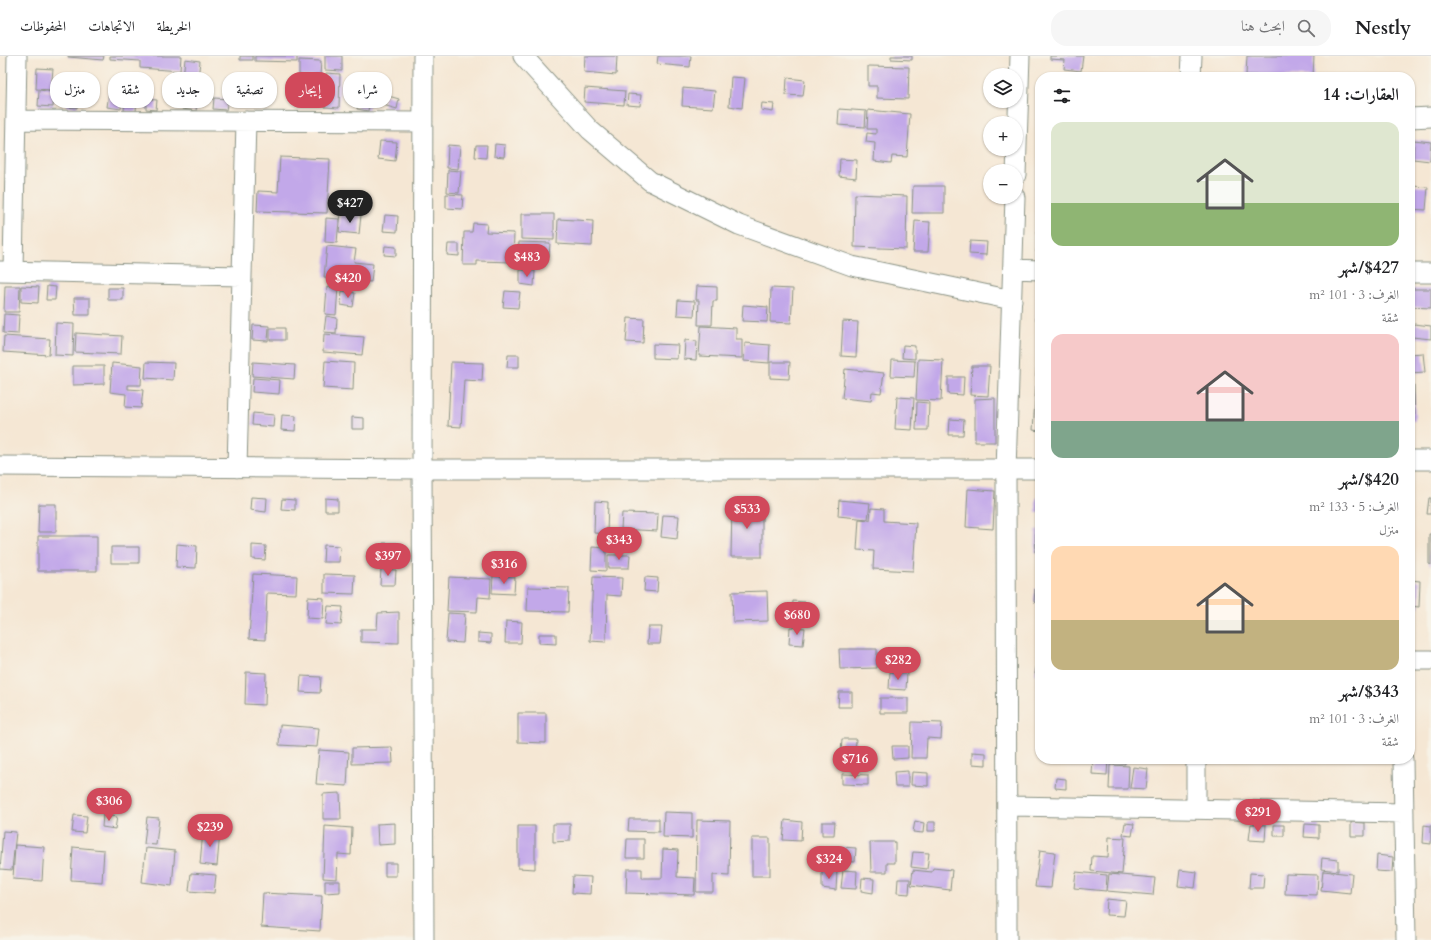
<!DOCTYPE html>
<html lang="ar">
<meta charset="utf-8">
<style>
body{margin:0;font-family:Cardo,Amiri,serif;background:#f6f6f6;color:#202124;direction:rtl;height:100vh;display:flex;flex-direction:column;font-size:15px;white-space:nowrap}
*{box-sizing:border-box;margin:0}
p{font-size:13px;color:#757577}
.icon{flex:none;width:22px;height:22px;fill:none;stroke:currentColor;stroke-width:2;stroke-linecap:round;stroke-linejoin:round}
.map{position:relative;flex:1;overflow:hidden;direction:ltr}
.drawer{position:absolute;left:1035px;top:16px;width:380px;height:692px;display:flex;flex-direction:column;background:#fff;border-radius:16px;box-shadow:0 1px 3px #0004;direction:rtl}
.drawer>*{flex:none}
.hud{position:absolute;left:12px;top:16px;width:380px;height:36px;direction:rtl;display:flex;gap:8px}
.controls{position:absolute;left:983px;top:12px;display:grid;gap:8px}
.controls a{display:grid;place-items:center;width:40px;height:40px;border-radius:50%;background:#fff;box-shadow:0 1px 3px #0004;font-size:20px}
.price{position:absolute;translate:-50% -34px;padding:0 9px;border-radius:14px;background:#d1495b;color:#fff;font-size:13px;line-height:26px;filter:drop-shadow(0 1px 2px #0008)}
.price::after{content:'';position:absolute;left:50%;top:24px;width:12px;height:9px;margin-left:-6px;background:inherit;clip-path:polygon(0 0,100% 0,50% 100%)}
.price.current{background:#222;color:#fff}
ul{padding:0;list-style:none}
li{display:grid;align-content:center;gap:8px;height:212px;padding:0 16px}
li span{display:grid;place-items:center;height:124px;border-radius:12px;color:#555}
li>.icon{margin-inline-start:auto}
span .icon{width:72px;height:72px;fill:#fffc;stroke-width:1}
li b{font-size:17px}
h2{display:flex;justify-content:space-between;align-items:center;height:48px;padding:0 16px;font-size:17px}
.tag{padding:0 14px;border-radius:16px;background:#fff;box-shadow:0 1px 3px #0004;font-size:14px;line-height:36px}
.tag.current{background:#d1495b;color:#fff}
header{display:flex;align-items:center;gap:24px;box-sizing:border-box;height:56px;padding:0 20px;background:#fff;border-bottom:1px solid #e0e0e0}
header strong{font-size:19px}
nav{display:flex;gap:22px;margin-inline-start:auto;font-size:14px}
.search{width:280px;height:36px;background:#f6f6f6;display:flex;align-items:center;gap:10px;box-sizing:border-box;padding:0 14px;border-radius:16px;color:#757577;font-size:15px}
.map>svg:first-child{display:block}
.building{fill:#c2a8e9}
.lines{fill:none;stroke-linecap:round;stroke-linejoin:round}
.minor-casing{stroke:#8a9284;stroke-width:21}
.minor{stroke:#fff;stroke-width:19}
</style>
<header>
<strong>Nestly</strong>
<div class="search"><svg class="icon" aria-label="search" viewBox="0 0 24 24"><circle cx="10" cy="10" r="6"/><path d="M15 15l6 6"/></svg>ابحث هنا</div>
<nav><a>الخريطة</a><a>الاتجاهات</a><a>المحفوظات</a></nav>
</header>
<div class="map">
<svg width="1431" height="884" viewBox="0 0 1431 884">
<rect width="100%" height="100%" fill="#f7f3e8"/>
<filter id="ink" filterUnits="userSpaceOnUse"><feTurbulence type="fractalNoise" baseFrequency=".025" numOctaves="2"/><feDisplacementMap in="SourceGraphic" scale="8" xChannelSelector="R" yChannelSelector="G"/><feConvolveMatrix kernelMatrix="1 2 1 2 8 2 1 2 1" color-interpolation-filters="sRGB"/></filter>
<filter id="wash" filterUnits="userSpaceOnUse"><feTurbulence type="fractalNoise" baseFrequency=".012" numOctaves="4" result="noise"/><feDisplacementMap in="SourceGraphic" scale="16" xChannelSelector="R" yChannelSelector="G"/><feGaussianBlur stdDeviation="0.9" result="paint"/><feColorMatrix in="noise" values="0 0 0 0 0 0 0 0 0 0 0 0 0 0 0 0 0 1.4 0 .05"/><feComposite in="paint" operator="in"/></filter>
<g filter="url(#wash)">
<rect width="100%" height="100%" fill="#f5e7d4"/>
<g id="blocks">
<path class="building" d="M68 0H104L103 4 68 1Z
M110 0H181L180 15 140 12V5L110 3Z
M240 0H253V4H240Z
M255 0H297V6L255 5Z
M325 0H342V15L325 14Z
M585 0H617L616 19 584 16Z
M658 0H691L690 11 657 8Z
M891 0H912V4L891 3Z
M1050 0H1083L1081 15 1064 13 1065 4 1050 3Z
M1247 0H1314L1313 21 1246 19Z
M185 3 200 5 198 23 183 21Z
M299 4 321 5 320 20 299 19Z
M868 10 909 11 908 43 877 42V30H868Z
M37 12 53 13 51 34 36 33Z
M326 17 340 18 339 52 325 51Z
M258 19 270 20 269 42 256 41Z
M227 21 255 23 254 41 226 39Z
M731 21 745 22 742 52 729 50Z
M787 22 805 24 803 40 786 39Z
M585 32 625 35 624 49 584 46Z
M683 32 715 35 713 52 682 50Z
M39 34 54 36 53 51 38 50Z
M109 37 123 38 121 53 107 51Z
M183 38 198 39 196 55 182 53Z
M628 38 641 39 640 50 627 49Z
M125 39 137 40 136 56 124 55Z
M385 39 399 43 397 53 383 49Z
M67 40 78 41 77 52 67 51Z
M214 42 228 43 226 54 213 53Z
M358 42 370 43 368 55 357 53Z
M146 43 157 44 156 54 146 53Z
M762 47 774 48 773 56 761 54Z
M839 53 866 55 865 71 838 69Z
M868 54 910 58 907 101 892 100 891 107 874 105 875 87 866 86 867 77 876 78V73H867Z
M1414 84 1431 86 1430 105 1413 103Z
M380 85 397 86 395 105 378 103Z
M495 88 505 89 504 101 494 100Z
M448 89 460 90 458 113 447 112Z
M476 89H487L486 102 475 101Z
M280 101 330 103 327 157 257 155 258 135 278 136Z
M840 103 857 104 856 122 839 120Z
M448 114 461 115 459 137 447 136Z
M913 130H944V157H912Z
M1038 130H1040V159H1038Z
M1411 130 1428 131 1426 154 1410 153Z
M446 138 463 139 462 153 446 152Z
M855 138 907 140 906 193 854 191Z
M341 157 361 159 359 178 339 176Z
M521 158H554V184L521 183Z
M385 159 398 160 397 176 383 175Z
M1038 161H1040V180H1037Z
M326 162 339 163 337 187 325 186Z
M558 163 593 165 592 190 557 188Z
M915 165 930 166 928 196H913Z
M473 167 487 168 486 176 514 177 513 206 477 205V209H463L464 176H472Z
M1038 181H1040V196H1036Z
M970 185 987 186 986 199 969 198Z
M519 186 550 187 549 201 518 200Z
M448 188H459V200L447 199Z
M327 190 356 193 354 206 373 208 371 226 324 221Z
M385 190 396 191V200L384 199Z
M520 214 535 215 534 230 520 228Z
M5 230H20L19 256H4Z
M21 230 39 231 38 247 21 246Z
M47 230 56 231 55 244H46Z
M697 230 717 231V245H713L712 269H698L699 244H696Z
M327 231 338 232 336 259 325 258Z
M1037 231H1040V264H1036Z
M108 232H123V244H108Z
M771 232 793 233 791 267 770 266Z
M1410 233H1431V252L1410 251Z
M342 235 355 237 353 251 341 249Z
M505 235 520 236 518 252 503 251Z
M74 242H90V259H75Z
M678 244 695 245 694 260 677 259Z
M743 249 768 251 767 266 742 265Z
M4 258 19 259 18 278 3 277Z
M326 260 337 262 336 277 324 276Z
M628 262 644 263 643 287 626 286Z
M843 265 858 266 856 301 841 300Z
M56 267 74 268 73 300 55 299Z
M1414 268 1431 270V283L1412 281Z
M253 269 269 270 268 285 252 284Z
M701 270 736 272V283H742V302L699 300Z
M270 272H285V284H270Z
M76 277 122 280 121 298 75 296Z
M324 278 364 281 362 299 323 296Z
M4 280 50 283 49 299 3 296Z
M685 284 697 285 696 304 684 303Z
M1038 286H1040V320H1036Z
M745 287 770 289 769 307 744 305Z
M653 288 678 289 677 303 653 302Z
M903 289 915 290V303L902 302Z
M1423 297 1425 316 1410 317V298Z
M508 299H519V311H507Z
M918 303 943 304 941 345 916 344Z
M892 304 915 305 914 321 891 320Z
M325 305 354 307 353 334 323 332Z
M146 306 174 307 173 324 145 322Z
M253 306 295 309 294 323 252 320Z
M451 306 483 307 482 325 464 324 461 371 448 370Z
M770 306H790L789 323 770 322Z
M112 307 142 310 141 329H128V333L143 334 141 352 125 351 126 338 110 336Z
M73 310H104V328L73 329Z
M972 310H990L988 340 970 339Z
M845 313 884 317 881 337 872 336 871 345 842 342Z
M948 321H964L963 339 948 338Z
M253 322 280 324 279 338 252 336Z
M1410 328H1414L1415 365H1410Z
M1036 330 1040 331V375L1033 374Z
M897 341 914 342 912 374 895 373Z
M995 342V386H975V343Z
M917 346 929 347 928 374H916Z
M253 357 274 359 273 371 252 369Z
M282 359 296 360 295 375 281 374Z
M352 361 364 362V373H352Z
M950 363 964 364 963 379H949Z
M968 433 995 435 993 473 966 471Z
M251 441 267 442 266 456 250 454Z
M325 442 338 443V455H325Z
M1036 442H1040V457H1036Z
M1429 442H1431V458H1427Z
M282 443 295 444V454L281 453Z
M839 444 870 447 868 463 838 460Z
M595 445 608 446 607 478 594 477Z
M732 446 762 447V501H731Z
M39 448H56V476H38Z
M871 452 884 453V465L916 467 913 515 873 513 874 495 857 494 859 463 870 464Z
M622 457 658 458 657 475 621 473Z
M663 459 679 460 677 483 661 481Z
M1036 474H1040V497L1035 496Z
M1429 478H1431V509L1429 508Z
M38 480H97V515H38Z
M383 487H397L396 499 383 498Z
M177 488 197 490 196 512 176 511Z
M252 489 266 490 265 504 252 503Z
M324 489 340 490 339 506H323Z
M111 491H139V507H111Z
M592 491 606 492V515L591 514Z
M608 499H630L629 512H608Z
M381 513 396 514 395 529H380Z
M253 518 297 520 296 538 267 537 265 584 249 583Z
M324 518 355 519 354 538 324 537Z
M493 520 515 521 514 538 492 537Z
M449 521 491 523 490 542 478 541 477 556 447 555Z
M593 521 622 522 621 540 607 539 606 586 590 585Z
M645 521 658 522 657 536 644 535Z
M1410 524 1420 525 1419 551 1410 550Z
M528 531 569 532 568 556 527 555Z
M1035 533H1040V547L1034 546Z
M767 535 768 565 733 566 732 536Z
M308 541 324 542 323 563 307 562Z
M793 545 805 546 804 557H792Z
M328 550 343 551 341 569 326 568Z
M399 556V587L361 586V573H377L378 557Z
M448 557 465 558 463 587 446 586Z
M506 565 522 566 521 587H505Z
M648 571H662L660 588H647Z
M790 571 805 572 803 589 789 588Z
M478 577 491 578V587L478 586Z
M539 578H556V588L539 587Z
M839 593H877V612L840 613Z
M1037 607 1040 608V618H1035Z
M246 616 266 617 265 649 245 648Z
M890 616 907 617 906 634 889 633Z
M301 620 321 621 320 637 300 636Z
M839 636H852V651H838Z
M880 642H908V657H880Z
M518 657H546V687L518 686Z
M912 666 942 667 941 683 927 682 926 702H911Z
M280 669 319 672 317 691 279 689Z
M842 683H856L855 698 841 697Z
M892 690H908V702L893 703Z
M392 691 393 707 352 708V692Z
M319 694 349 696 347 730 316 728Z
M972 696 986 697V709L972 708Z
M1093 703H1108L1107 719 1092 718Z
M1111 703H1125V708L1110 707Z
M1110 709 1129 710 1128 733H1109Z
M1133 711 1148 713 1146 733 1130 732Z
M908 715V731H895L894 716Z
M912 716 928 717V730L911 729Z
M842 718 868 719V729L842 728Z
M1056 722 1066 723V733L1055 732Z
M340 737 341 763H323V738Z
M664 756 692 757V782L663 781Z
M74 759 87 760 85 777 72 776Z
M103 759 117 761 115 773 102 771Z
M147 761 159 762 156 789 144 788Z
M629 763H659V776L628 775Z
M697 764 730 765 729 820 713 819V836H696Z
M785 764 802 766 801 785 783 784Z
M915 765 924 767 923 777 913 776Z
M822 766H835L834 779H822Z
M928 766H935V775H928Z
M1351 766 1365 767V780H1351Z
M395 767V788L378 789 377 768Z
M1125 767 1134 768 1132 780 1123 779Z
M553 768H570V785L553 786Z
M1251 768 1266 769 1265 785 1249 784Z
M1305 768 1319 769V782L1304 781Z
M1274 769H1284V780H1274Z
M1424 769 1431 770V788L1423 787Z
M325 770 352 772 351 799 338 798 337 823 323 822Z
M518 770H535V813L518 812Z
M3 775 16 776 12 814 0 813Z
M203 775 220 776 217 810 200 808Z
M1109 781 1125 782 1122 818 1091 815 1092 800 1108 801Z
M752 782H770V820H752Z
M627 783H644V802H626Z
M870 786H895V807H887V816H871Z
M15 789 44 791 42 825 13 823Z
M73 791 104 794 102 826 71 824Z
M842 791 856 792 855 806 842 805Z
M146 792 175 795 172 830 142 826Z
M663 793 678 794 677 821 695 822 694 839 626 837 627 813H642V822H662Z
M1040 794 1055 796 1051 832 1035 831Z
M913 796 929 797 927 813 911 811Z
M1377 799 1393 801 1392 816 1376 815Z
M1322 802 1338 804V815L1321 813Z
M385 807H396V820H385Z
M933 812 952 814 950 834 911 829 913 814 932 816Z
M822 814 837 815 836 834 822 832Z
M843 814 857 815 856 833 841 832Z
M1180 814 1197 816 1195 832 1178 830Z
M1323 815 1352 818 1350 837 1321 834Z
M1076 816 1107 819 1106 835 1074 832Z
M191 817 216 819 214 837 189 835Z
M1250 817 1264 818 1263 832H1249Z
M1109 818 1155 822 1153 839 1107 835Z
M1286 818 1318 819 1317 839 1285 838Z
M573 820 591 821 590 838 572 837Z
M862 822 874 823 873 837 861 835Z
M898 823H910L909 838 897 837Z
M325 825H340V836L325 837Z
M263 837 322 840 320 875 261 871Z
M1107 843 1126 845 1124 860 1106 859Z"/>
</g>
</g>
<g filter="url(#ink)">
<use href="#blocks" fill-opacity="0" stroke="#8a9284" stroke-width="1"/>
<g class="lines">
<defs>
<path id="minor" d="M423 0 422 413 424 884
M523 0 590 74 650 125 739 169 852 210 1012 244
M1191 21 1192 0
M1410 62 1431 61
M16 64 423 66
M1016 119 1020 0
M1013 213 1040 214
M0 215 242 220
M13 215 17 0
M1410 217H1431
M1410 404H1431
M0 410 422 413H1040
M237 412 246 65
M1410 604H1431
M1403 703 1406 884
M1007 750 1404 757
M1196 753V703
M1007 884 1006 414 1015 141"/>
</defs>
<use href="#minor" class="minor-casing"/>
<use href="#minor" class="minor"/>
</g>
</g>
</svg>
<div class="controls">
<a><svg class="icon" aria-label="layers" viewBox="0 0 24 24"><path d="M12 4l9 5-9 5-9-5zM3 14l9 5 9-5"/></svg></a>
<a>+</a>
<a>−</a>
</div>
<b class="price current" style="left:350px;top:168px">$427</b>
<b class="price" style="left:527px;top:222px">$483</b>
<b class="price" style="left:348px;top:243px">$420</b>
<b class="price" style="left:747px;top:474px">$533</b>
<b class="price" style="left:619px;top:505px">$343</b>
<b class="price" style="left:388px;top:521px">$397</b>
<b class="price" style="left:504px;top:529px">$316</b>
<b class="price" style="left:797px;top:580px">$680</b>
<b class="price" style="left:898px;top:625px">$282</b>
<b class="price" style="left:855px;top:724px">$716</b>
<b class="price" style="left:109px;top:766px">$306</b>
<b class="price" style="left:1258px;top:777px">$291</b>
<b class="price" style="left:210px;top:792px">$239</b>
<b class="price" style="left:829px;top:824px">$324</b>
<div class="hud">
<a class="tag">شراء</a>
<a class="tag current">إيجار</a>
<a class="tag">تصفية</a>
<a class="tag">جديد</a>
<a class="tag">شقة</a>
<a class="tag">منزل</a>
</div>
<section class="drawer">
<h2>العقارات: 14<svg class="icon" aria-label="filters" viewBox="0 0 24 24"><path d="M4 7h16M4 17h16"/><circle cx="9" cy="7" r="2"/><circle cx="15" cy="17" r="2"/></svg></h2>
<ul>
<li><span style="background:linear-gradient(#dfe7d0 65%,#8fb573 0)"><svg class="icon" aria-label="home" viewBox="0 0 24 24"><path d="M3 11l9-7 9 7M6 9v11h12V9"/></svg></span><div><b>$427/شهر</b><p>الغرف: 3 · 101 m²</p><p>شقة</p></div></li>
<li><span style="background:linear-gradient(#f6c9c9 70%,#7fa58c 0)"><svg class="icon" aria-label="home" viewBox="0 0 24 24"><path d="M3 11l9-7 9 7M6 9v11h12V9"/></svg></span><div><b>$420/شهر</b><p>الغرف: 5 · 133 m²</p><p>منزل</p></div></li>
<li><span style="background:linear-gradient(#ffd9b3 60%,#c2b280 0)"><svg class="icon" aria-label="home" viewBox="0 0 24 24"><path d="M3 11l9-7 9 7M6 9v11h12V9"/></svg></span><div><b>$343/شهر</b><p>الغرف: 3 · 101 m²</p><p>شقة</p></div></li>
</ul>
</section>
</div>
